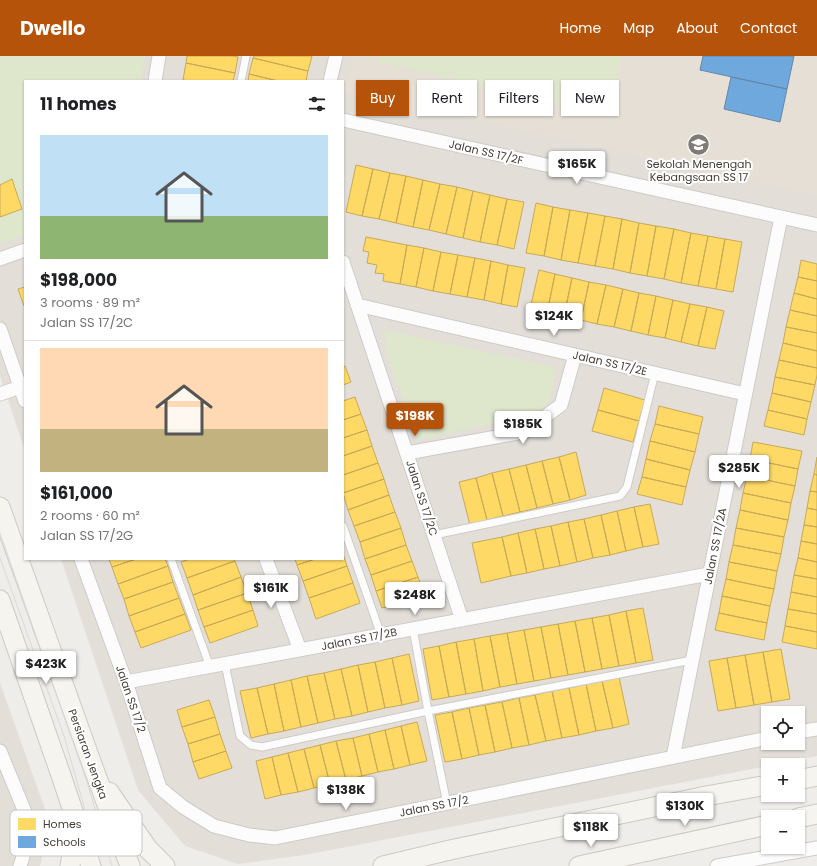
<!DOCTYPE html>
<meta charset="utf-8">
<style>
body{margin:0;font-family:Poppins,sans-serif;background:#f6f6f6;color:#202124;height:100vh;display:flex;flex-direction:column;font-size:15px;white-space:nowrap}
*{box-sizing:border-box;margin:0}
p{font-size:13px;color:#757577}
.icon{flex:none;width:22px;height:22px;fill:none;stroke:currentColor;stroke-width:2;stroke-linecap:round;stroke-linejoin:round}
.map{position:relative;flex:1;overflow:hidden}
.sheet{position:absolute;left:24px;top:24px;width:320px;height:480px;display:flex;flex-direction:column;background:#fff;border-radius:0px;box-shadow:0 1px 3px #0004}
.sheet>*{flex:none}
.guide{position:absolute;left:356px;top:24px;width:380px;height:36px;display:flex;gap:8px}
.tools{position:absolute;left:761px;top:650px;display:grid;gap:8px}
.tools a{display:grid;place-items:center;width:44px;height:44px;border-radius:0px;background:#fff;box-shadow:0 1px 3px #0004;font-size:20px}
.price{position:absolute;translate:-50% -34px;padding:0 9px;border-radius:4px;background:#fff;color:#222;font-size:13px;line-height:26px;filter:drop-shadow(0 1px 2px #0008)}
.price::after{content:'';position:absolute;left:50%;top:24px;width:12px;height:9px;margin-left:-6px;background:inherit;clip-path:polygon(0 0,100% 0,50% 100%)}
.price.current{background:#b45309;color:#fff}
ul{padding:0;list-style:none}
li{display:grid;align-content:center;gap:8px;height:212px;padding:0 16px}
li+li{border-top:1px solid #e0e0e0}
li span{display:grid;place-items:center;height:124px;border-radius:0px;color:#555}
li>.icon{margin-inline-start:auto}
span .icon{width:72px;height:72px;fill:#fffc;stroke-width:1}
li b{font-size:17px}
h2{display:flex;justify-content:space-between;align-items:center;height:48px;padding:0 16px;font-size:17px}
.pill{padding:0 14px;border-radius:0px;background:#fff;box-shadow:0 1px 3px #0004;font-size:14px;line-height:36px}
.pill.current{background:#b45309;color:#fff}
header{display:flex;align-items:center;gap:24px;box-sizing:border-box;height:56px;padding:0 20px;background:#b45309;color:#fff}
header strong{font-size:19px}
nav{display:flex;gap:22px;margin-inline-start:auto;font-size:14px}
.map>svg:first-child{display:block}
.residential{fill:#e3ded8;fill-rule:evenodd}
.education{fill:#e5dfd6}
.green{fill:#dee7cc}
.homes{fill:#ffd966;stroke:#c7aa58}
.schools{fill:#6fa8dc;stroke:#6288aa}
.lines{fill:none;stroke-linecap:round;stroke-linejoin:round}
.lane-casing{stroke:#cdcbc8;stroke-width:9}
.street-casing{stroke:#cdcbc8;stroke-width:15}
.secondary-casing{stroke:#cec9c1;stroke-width:21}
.lane{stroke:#fdfcfc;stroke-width:7}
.street{stroke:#fdfcfc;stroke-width:13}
.secondary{stroke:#f6f4ef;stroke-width:19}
.tram{stroke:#d9d9d8;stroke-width:1}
.labels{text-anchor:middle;stroke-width:4;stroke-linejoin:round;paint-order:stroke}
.street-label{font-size:11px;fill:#443e37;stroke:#fff}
.poi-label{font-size:11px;fill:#443e37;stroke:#fff}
.key{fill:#fff;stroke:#c7c5c3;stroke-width:1}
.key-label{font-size:11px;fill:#443e37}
</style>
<header>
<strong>Dwello</strong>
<nav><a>Home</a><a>Map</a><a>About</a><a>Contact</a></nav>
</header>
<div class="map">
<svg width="817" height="810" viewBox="0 0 817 810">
<rect width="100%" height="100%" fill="#efedea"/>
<path class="residential" d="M0 0H817V700L772 709H768V710L305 799 238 808 185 790 138 734 61 503H343V25H25V395L0 320ZM768 657H798V687H768Z
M0 627 50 767 40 810H0Z"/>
<path class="education" d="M353 0H817V140L344 35Z"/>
<path class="green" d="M0 0H145L141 25H25V179L0 187Z
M379 0H622L609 57 378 6Z
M384 274 556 311 550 344 535 359 417 384 387 300Z"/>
<path class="homes" d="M187 0H233L238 1 235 17 186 7Z
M254 0H312L308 15 253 2Z
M253 2 308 15 306 25H278L249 18Z
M186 7 235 17 233 25H190L183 24Z
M249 18 278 25H248Z
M356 109 373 113 362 160 346 156Z
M373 113 390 117 379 163 362 160Z
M390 117 406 120 396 167 379 163Z
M406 120 423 124 413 171 396 167Z
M12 123 22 153 0 161V129Z
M423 124 440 128 429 174 413 171Z
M440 128 457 131 446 178 429 174Z
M457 131 473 135 463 182 446 178Z
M473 135 490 139 480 186 463 182Z
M490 139 507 143 497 189 480 186Z
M507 143 524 146 514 193 497 189Z
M536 147 553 151 544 200 526 197Z
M553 151 570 154 561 204 544 200Z
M570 154 588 157 578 207 561 204Z
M588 157 605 160 595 210 578 207Z
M605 160 622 163 613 213 595 210Z
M622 163 639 167 630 217 613 213Z
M639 167 656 170 647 220 630 217Z
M656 170 674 173 664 223 647 220Z
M674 173 691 177 681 227 664 223Z
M691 177 708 180 698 230 681 227Z
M708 180 725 183 716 233 698 230Z
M366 181 407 189 400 228 383 225 384 218 375 217 377 209 367 207 369 196 363 195Z
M725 183 742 186 733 236 716 233Z
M407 189 424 192 416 231 400 228Z
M424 192 441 196 433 235 416 231Z
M441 196 458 199 450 238 433 235Z
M458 199 475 202 467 241 450 238Z
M475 202 491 205 484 244 467 241Z
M801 204 817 208V225L798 221Z
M491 205 508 209 501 248 484 244Z
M508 209 525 212 517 251 501 248Z
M539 214 555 218 547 257 530 253Z
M555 218 572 222 564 260 547 257Z
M798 221 817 225V243L794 237Z
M572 222 589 226 581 264 564 260Z
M589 226 606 229 597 268 581 264Z
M606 229 623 233 614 271 597 268Z
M25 231V250H24L18 233Z
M623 233 639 237 631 275 614 271Z
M639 237 656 240 648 279 631 275Z
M794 237 817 243V260L790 254Z
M656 240 673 244 665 282 648 279Z
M673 244 690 248 681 286 665 282Z
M690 248 707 251 698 290 681 286Z
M707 251 724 255 715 293 698 290Z
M790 254 817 260V277L786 271Z
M786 271 817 277V295L783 287Z
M783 287 817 295V312L779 304Z
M779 304 817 312V319L815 329 775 321Z
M345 310 351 326 343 329V311Z
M775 321 815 329 811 346 772 337Z
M604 332 645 344 639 365 598 354Z
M772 337 811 346 807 363 768 354Z
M355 341 361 358 343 364V345Z
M659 350 703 361 699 378 655 368Z
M598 354 639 365 633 386 592 375Z
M768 354 807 363 804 379 764 370Z
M361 358 367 374 343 382V364Z
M655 368 699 378 695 396 650 385Z
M367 374 372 390 343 400V382Z
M650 385 695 396 690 414 646 403Z
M753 386 802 395 798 413 750 403Z
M372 390 378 407 343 419V400Z
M576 396 586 439 570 444 559 401Z
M559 401 570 444 553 448 542 405Z
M817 401V419L814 418Z
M646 403 690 414 686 431 642 421Z
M750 403 798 413 795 430 747 420Z
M542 405 553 448 537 452 526 409Z
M378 407 384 423 343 437V419Z
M526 409 537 452 520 456 509 413Z
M509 413 520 456 503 460 492 417Z
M492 417 503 460 487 464 476 422Z
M814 418 817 419V436L810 435Z
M747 420 795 430 791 447 743 437Z
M642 421 686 431 682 449 637 438Z
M476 422 487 464 470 469 459 426Z
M384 423 389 439 348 454 343 437Z
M810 435 817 436V454L807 452Z
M743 437 791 447 788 464 740 454Z
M389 439 395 456 354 470 348 454Z
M650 448 659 488 643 491 634 451Z
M634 451 643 491 626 495 617 455Z
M807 452 817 454V471L804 469Z
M740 454 788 464 784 481 736 472Z
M617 455 626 495 610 499 601 459Z
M395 456 401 472 360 486 354 470Z
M601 459 610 499 593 502 584 463Z
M584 463 593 502 577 506 568 466Z
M568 466 577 506 560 510 551 470Z
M804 469 817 471V488L801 485Z
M551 470 560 510 544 513 535 473Z
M401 472 406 489 365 503 360 486Z
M736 472 784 481 781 498 733 489Z
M535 473 544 513 527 517 518 477Z
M518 477 527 517 511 520 502 481Z
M502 481 511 520 481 527 472 487Z
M801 485 817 488V506L798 502Z
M406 489 412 505 371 519 365 503Z
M733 489 781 498 777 515 729 506Z
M343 498 347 510 303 525 297 509 315 503H343Z
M798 502 817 506V523L794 519Z
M109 503H136L112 511Z
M136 503H165L168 510 118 528 112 511Z
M190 503H234L235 505 187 522 181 506Z
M295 503H315L297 509Z
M235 505 241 521 193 539 187 522Z
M412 505 418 521 376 535 371 519Z
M729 506 777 515 774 533 726 523Z
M168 510 173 526 124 543 118 528Z
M347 510 353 527 309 542 303 525Z
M794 519 817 523V541L791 536Z
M241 521 247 537 198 554 193 539Z
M418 521 424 538 382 552 376 535Z
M726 523 774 533 770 550 722 540Z
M173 526 179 542 129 560 124 543Z
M353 527 360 547 316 563 309 542Z
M791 536 817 541V558L788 553Z
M247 537 253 554 204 571 198 554Z
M722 540 770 550 767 567 719 557Z
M179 542 185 558 135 576 129 560Z
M643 552 653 604 636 607 626 555Z
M788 553 817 558V576L785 570Z
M253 554 258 570 210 587 204 571Z
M626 555 636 607 619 610 609 559Z
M719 557 767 567 764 584 715 574Z
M185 558 191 574 141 592 135 576Z
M609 559 619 610 602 613 592 562Z
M592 562 602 613 585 616 575 565Z
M575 565 585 616 568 619 558 568Z
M558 568 568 619 551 622 541 571Z
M785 570 817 576V593L782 586Z
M541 571 551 622 534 625 524 574Z
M524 574 534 625 517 628 507 577Z
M507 577 517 628 500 631 490 580Z
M490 580 500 631 483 635 474 583Z
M474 583 483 635 466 638 456 586Z
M456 586 466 638 449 641 439 590Z
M439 590 449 641 432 644 423 593Z
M781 593 790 643 772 646 763 596Z
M763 596 772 646 754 649 745 599Z
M409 598 419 645 402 649 392 602Z
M745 599 754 649 736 652 727 602Z
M392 602 402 649 385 652 375 606Z
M727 602 736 652 718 655 709 605Z
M375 606 385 652 368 656 358 609Z
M358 609 368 656 352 660 341 613Z
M341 613 352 660 335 663 324 617Z
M324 617 335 663 318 667 307 620Z
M307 620 318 667 301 671 291 624Z
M619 621 629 668 613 672 602 625Z
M291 624 301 671 284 675 274 628Z
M602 625 613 672 596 675 586 628Z
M274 628 284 675 268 678 257 632Z
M586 628 596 675 579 679 569 632Z
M257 632 268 678 251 682 240 635Z
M569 632 579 679 562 682 552 635Z
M552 635 562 682 546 685 535 639Z
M535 639 546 685 529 689 519 642Z
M519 642 529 689 512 692 502 646Z
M209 644 215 661 182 671 177 654Z
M502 646 512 692 495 696 485 649Z
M485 649 495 696 479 699 469 652Z
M469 652 479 699 462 703 452 656Z
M452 656 462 703 445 706 435 659Z
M215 661 220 678 188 688 182 671Z
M417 666 427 705 410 709 401 670Z
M401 670 410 709 394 713 385 674Z
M385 674 394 713 378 716 369 678Z
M220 678 226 695 193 706 188 688Z
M369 678 378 716 362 720 353 682Z
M353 682 362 720 346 724 336 685Z
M336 685 346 724 330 728 320 689Z
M320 689 330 728 314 732 304 693Z
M304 693 314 732 298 736 288 697Z
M226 695 232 712 199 723 193 706Z
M288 697 298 736 281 739 272 701Z
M272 701 281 739 265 743 256 705Z"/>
<path class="schools" d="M703 0H794L787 33 700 14Z
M731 21 787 33 780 66 724 53Z"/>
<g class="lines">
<defs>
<path id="lane" d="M241 25 246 0
M343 470 381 579
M434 479 620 440 627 431 655 317
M171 503 210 611
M413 573 428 655 447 748
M225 608 240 680 251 689 262 691 428 655 692 604"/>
<path id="street" d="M155 25 159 0
M330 25 336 0
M343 64 817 169
M0 203 25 194
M343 206 462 564
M357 249 745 338
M0 273 25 345
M0 338 20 331
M407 397 524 376 561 349 575 299
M81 503 126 626 160 732 183 751 214 770 249 779 275 782C439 749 603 714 768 682
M266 503 300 594
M126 626 709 518
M798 676 817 673
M0 695 27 761V783L22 804 20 810
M673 701 781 161
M717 810 817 792"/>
<path id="secondary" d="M0 451 93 711 130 810
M0 544 63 725 91 810
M798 724 817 720
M109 736 148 793 165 810
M798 762 817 758
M70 772 73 792 70 810
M383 810 450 794 706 740 768 729
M579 810 768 769"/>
</defs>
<use href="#lane" class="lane-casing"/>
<use href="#street" class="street-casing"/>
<use href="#secondary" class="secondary-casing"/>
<use href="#lane" class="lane"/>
<use href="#street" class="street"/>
<use href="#secondary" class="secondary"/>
<path class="tram" d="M0 477 87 726 112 810
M0 502 64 680 101 810"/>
</g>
<defs>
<symbol id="school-disc" viewBox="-11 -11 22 22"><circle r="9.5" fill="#807b76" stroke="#fff"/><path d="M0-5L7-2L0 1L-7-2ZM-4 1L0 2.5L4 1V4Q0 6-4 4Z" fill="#fff"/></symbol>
</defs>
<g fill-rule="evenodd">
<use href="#school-disc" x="686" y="76" width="25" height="25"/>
</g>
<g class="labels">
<g class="street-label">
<text transform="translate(486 96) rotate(13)" y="4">Jalan SS 17/2F</text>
<text transform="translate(610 307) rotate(13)" y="4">Jalan SS 17/2E</text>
<text transform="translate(422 442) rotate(72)" y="4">Jalan SS 17/2C</text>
<text transform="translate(715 490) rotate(-79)" y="4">Jalan SS 17/2A</text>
<text transform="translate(359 583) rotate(-11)" y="4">Jalan SS 17/2B</text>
<text transform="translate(131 643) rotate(71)" y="4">Jalan SS 17/2</text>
<text transform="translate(88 698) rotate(70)" y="4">Persiaran Jengka</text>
<text transform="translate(434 750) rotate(-11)" y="4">Jalan SS 17/2</text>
</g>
<g class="poi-label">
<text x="699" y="112">Sekolah Menengah<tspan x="699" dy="13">Kebangsaan SS 17</tspan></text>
</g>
</g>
<rect x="10" y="754" width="132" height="46" rx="6" class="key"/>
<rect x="18" y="762" width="18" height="12" fill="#ffd966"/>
<rect x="18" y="780" width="18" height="12" fill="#6fa8dc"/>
<g class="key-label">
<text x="43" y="772">Homes</text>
<text x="43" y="790">Schools</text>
</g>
</svg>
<div class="tools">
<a><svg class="icon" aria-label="locate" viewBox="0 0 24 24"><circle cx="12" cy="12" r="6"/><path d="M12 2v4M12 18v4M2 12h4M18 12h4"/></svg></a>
<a>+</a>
<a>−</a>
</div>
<b class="price" style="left:577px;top:129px">$165K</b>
<b class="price" style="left:554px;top:281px">$124K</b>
<b class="price current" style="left:415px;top:381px">$198K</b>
<b class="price" style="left:523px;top:389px">$185K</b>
<b class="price" style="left:739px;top:433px">$285K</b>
<b class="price" style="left:271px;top:553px">$161K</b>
<b class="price" style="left:415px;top:560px">$248K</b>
<b class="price" style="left:46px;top:629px">$423K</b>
<b class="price" style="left:346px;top:755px">$138K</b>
<b class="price" style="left:685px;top:771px">$130K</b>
<b class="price" style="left:591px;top:792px">$118K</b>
<div class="guide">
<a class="pill current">Buy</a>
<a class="pill">Rent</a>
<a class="pill">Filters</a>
<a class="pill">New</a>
</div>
<section class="sheet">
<h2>11 homes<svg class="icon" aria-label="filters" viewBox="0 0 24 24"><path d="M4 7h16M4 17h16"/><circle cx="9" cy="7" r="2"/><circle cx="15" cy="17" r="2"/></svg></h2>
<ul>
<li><span style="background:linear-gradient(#bfe0f5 65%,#8fb573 0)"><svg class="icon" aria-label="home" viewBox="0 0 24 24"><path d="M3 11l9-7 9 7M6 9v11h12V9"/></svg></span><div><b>$198,000</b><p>3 rooms · 89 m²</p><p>Jalan SS 17/2C</p></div></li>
<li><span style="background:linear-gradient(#ffd9b3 65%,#c2b280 0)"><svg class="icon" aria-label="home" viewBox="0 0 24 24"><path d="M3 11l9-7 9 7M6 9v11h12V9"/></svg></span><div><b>$161,000</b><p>2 rooms · 60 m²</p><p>Jalan SS 17/2G</p></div></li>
</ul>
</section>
</div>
